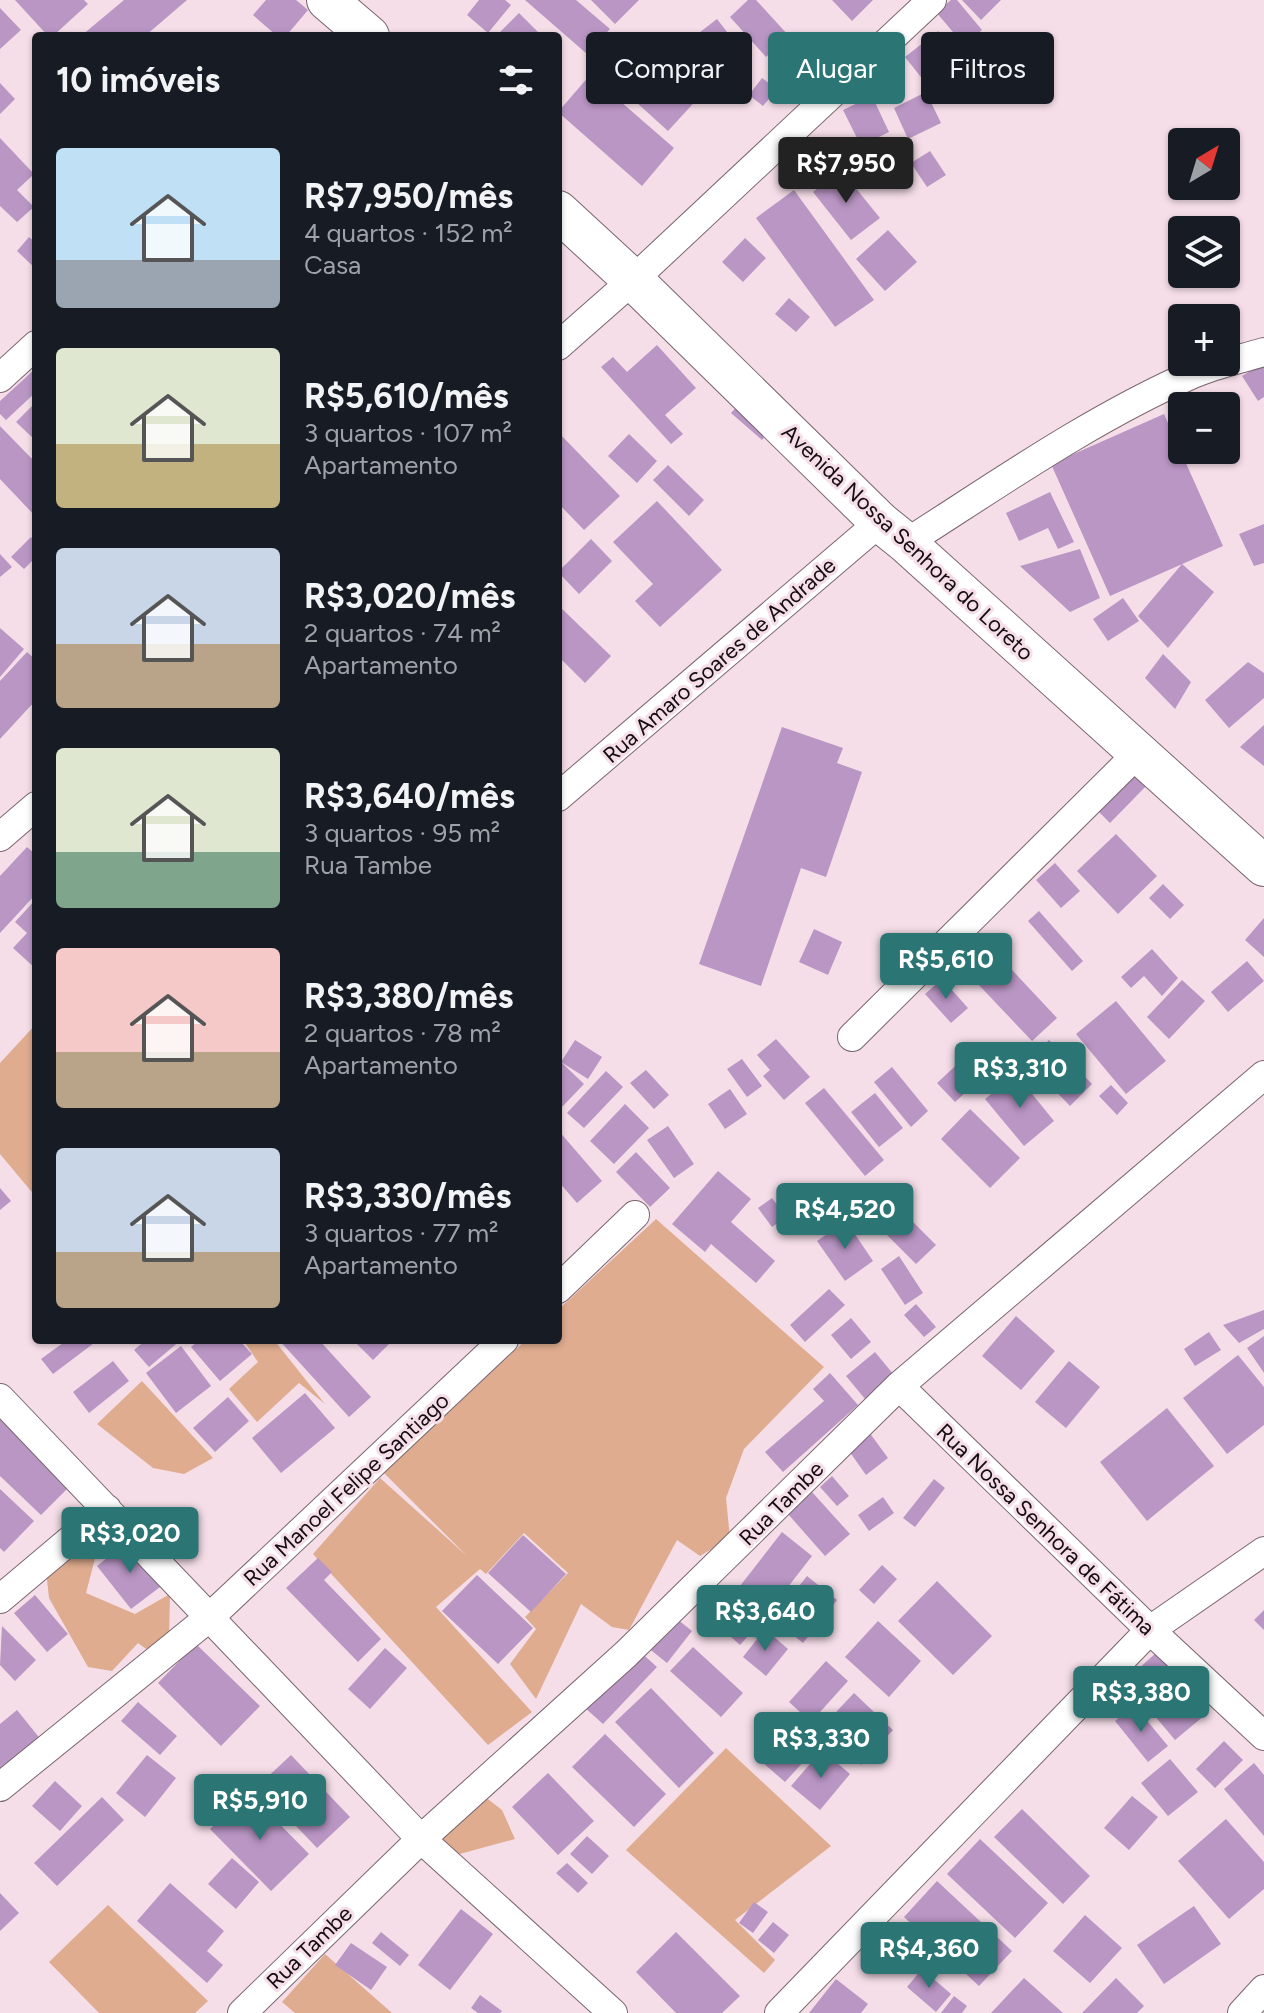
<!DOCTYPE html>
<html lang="pt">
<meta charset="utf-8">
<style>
body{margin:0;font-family:Figtree,sans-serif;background:#20242c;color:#f1f3f6;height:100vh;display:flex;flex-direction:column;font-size:30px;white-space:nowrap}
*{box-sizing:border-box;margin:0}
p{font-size:26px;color:#9ea1a6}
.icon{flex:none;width:44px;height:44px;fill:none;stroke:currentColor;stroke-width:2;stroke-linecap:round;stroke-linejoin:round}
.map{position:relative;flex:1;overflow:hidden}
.side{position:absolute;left:32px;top:32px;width:530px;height:1312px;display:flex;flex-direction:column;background:#171b24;border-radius:8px;box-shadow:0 2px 6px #0004}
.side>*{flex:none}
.banner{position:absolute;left:586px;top:32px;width:558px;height:72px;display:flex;gap:16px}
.needle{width:52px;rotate:38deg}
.fabs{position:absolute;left:1168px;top:128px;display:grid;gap:16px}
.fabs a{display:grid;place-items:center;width:72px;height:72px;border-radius:8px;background:#171b24;box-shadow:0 2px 6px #0004;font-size:40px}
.price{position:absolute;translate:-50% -68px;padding:0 18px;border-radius:8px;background:#2b7575;color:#fff;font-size:26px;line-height:52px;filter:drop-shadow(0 2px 4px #0008)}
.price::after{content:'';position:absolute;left:50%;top:48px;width:24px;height:18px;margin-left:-12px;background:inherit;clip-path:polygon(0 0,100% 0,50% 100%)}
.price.current{background:#222;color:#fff}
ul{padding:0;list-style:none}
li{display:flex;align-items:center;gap:24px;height:200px;padding:0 24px}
li span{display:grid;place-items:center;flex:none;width:224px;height:160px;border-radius:8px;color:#555}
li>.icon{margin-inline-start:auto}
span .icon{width:96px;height:96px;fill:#fffc;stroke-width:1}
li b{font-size:34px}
h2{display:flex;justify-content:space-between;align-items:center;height:96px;padding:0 24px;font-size:34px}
.chip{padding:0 28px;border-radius:8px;background:#171b24;box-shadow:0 2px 6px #0004;font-size:28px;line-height:72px}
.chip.current{background:#2b7575;color:#fff}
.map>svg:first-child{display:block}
.green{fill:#dfac8f}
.building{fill:#ba96c5}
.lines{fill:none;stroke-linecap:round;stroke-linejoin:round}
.street-casing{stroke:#7a666f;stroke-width:30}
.secondary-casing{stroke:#7a666f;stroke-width:42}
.street{stroke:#fff;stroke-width:28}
.secondary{stroke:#fff;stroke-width:40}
.labels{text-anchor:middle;stroke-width:6;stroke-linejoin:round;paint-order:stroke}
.street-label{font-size:22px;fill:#150d11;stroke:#f5dee8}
</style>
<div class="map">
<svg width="1264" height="2013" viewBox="0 0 1264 2013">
<rect width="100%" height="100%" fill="#f5dee8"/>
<path class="green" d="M36 1024V1197L0 1154V1063Z
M656 1219 824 1367 744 1449 726 1498 730 1538 700 1556 677 1540 629 1630 612 1627 581 1604 536 1699 510 1664 536 1629 525 1617 568 1573 524 1533 486 1574 480 1569 436 1607 532 1712 488 1745 313 1554 380 1478 467 1556 384 1473 526 1340H558V1310Z
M243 1340H274L325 1404 299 1383 257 1422 229 1389 258 1362Z
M142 1381 213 1458 184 1474 153 1468 97 1424Z
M98 1547 86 1593 135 1614 170 1594 169 1638 146 1649 138 1643 112 1671 88 1667 49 1598 46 1570 81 1548Z
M726 1748 831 1846 735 1920 775 1960 764 1973 626 1850Z
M480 1793 502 1810 515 1839 456 1855 430 1825Z
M108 1905 208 2001 195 2013H99L49 1962Z
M325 1954 392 2013H295L282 2002Z"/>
<path class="building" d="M15 0H84L88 4 53 36H48Z
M124 0H187L145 36H81Z
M266 0H296L308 10 286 36H277L253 15Z
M479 0H505L511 5 488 33 467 15Z
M525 0H576L610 29 587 54Z
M591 0H639L615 24Z
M748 0H756L789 36 766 57 730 17Z
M832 0H873L852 21Z
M951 0H957L982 30 964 45 936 12Z
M962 0H1001L981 20Z
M0 8 21 30 0 49Z
M519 13 542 36H496Z
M717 19 738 46 704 73 682 46Z
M938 31 961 61 928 86 905 57Z
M658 56 701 95 668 131 625 92Z
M590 75 674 148 642 186 558 112Z
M762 78 777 89 763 106 749 95Z
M0 83 15 99 0 114Z
M926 92 941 123 908 139 894 108Z
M872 96 889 132 861 146 843 110Z
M0 138 34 174 17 190 34 207 17 222 0 206Z
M930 151 946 175 927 187 911 163Z
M841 170 880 218 851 240 813 192Z
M794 190 874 300 835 327 756 218Z
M888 230 917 262 885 291 856 259Z
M29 237 36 243V269L17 251Z
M745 238 766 258 743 282 722 262Z
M789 298 810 317 796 332 775 314Z
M657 345 696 388 665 415 683 434 671 444 601 367 613 357 627 372Z
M1264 362V397L1258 401 1242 376Z
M36 368V392L6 420 0 414V401Z
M742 401 772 427 762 440 731 413Z
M36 402V441L16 422Z
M1164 414 1223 546 1110 596 1051 464Z
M0 426 36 463V517L0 479Z
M558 432 620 496 584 530 558 503Z
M629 434 657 461 637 483 608 456Z
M668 465 704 500 689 516 653 480Z
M1050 492 1074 542 1058 549 1048 528 1019 541 1006 513Z
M657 501 722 570 660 627 635 601 653 584 613 542Z
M1264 524V563L1254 566 1239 534Z
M31 537 36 542V557L24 569 11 557Z
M591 539 612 561 579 594 558 572Z
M1080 549 1100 598 1070 612 1020 566Z
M0 554 12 567 0 577Z
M1182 564 1214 592 1168 648 1138 616Z
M1123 598 1139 621 1108 641 1093 619Z
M558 605 611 656 585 683 558 656Z
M0 628 24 649 0 677Z
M27 652 36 660V700L0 739V681Z
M1163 654 1191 682 1175 709 1145 678Z
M1248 662 1264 673V698L1229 728 1205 700Z
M1264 725V766L1240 747Z
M782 727 843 748 837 763 862 772 826 877 801 868 761 986 699 964Z
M1135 766 1151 781 1110 823 1094 807Z
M1116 834 1157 876 1118 914 1077 871Z
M27 847 36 855V894L0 933V876Z
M1055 863 1080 891 1061 908 1036 880Z
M1163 884 1184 905 1170 919 1149 898Z
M36 899V969L13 948 27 933 15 922Z
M1039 911 1083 961 1072 971 1028 921Z
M1264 918V957L1245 940Z
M814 929 842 942 828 975 799 962Z
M983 939 1057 1018 1032 1041 958 963Z
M1152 949 1178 978 1162 996 1144 976 1131 988 1121 977Z
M1247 961 1264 981 1228 1012 1211 992Z
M942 979 968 1008 951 1023 925 994Z
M1182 980 1205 1001 1169 1039 1147 1017Z
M1116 1001 1166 1061 1126 1094 1076 1034Z
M776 1039 810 1077 784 1100 763 1076 770 1070 757 1055Z
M575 1040 602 1057 588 1079 561 1062Z
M1049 1040 1092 1084 1070 1106 1027 1061Z
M965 1057 983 1077 955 1102 937 1083Z
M742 1059 762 1086 747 1097 727 1069Z
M561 1062 584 1084 562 1107 558 1103V1066Z
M892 1067 928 1111 911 1127 874 1082Z
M646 1070 669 1095 654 1109 630 1083Z
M606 1071 623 1087 584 1128 567 1113Z
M1016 1074 1054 1121 1024 1146 985 1099Z
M1111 1085 1128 1103 1117 1115 1099 1096Z
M824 1088 884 1160 865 1176 805 1103Z
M730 1089 747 1114 725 1129 708 1104Z
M875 1093 903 1128 879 1147 851 1112Z
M625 1104 649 1128 614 1164 590 1141Z
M970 1109 1020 1158 990 1188 941 1139Z
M668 1126 694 1164 674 1178 647 1140Z
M558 1130 602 1181 577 1203 558 1181Z
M636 1152 670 1188 650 1207 616 1172Z
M718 1171 751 1199 731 1222 775 1261 756 1283 711 1244 705 1252 672 1224Z
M0 1188 11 1201 0 1210Z
M882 1191 936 1245 916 1264 862 1210Z
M772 1198 786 1217 772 1227 758 1208Z
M846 1221 873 1261 845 1281 817 1241Z
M899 1256 923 1293 905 1305 881 1269Z
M829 1289 845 1305 805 1342 790 1325Z
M916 1304 936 1327 924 1337 904 1315Z
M1264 1310V1329L1239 1343 1223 1325Z
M1016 1316 1055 1351 1021 1390 982 1356Z
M851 1318 871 1342 851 1359 831 1335Z
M1209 1332 1221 1350 1195 1366 1184 1349Z
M1264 1336V1373L1247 1348Z
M67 1340H98L53 1374 41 1359Z
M146 1340H181L149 1367 134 1350Z
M199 1340H239L252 1354 220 1381 191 1347Z
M279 1340H319L371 1397 349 1417Z
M353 1340H393L373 1360Z
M181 1346 211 1386 176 1413 146 1373Z
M875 1352 899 1381 870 1405 846 1376Z
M1238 1355 1264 1387V1425L1227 1454 1183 1398Z
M113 1361 129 1381 89 1413 73 1392Z
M1069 1361 1100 1387 1066 1428 1035 1402Z
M830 1373 858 1405 783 1472 765 1452 824 1401 813 1389Z
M305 1393 335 1428 281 1473 252 1438Z
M228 1397 249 1421 215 1452 193 1428Z
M1167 1408 1214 1466 1147 1521 1100 1462Z
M0 1416 71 1485 41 1515 0 1476Z
M869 1432 888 1458 866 1475 847 1448Z
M832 1476 849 1496 837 1506 820 1487Z
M934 1479 945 1488 915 1527 903 1518Z
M0 1489 34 1521 4 1552 0 1548Z
M812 1492 850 1534 825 1556 788 1514Z
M883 1497 894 1513 869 1531 858 1515Z
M782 1532 812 1556 770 1610 740 1586Z
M523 1535 566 1574 531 1612 488 1573Z
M129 1540 164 1584 131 1609 97 1566Z
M318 1558 332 1572 324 1580 381 1639 358 1662 286 1588Z
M882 1565 897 1579 874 1604 859 1590Z
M477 1575 533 1628 498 1664 442 1611Z
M807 1576 837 1600 803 1643 773 1619Z
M937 1581 992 1636 953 1675 898 1621Z
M735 1592 764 1618 740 1645 711 1619Z
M35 1595 68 1634 47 1652 14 1613Z
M1264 1610V1630L1254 1620Z
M672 1615 692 1631 667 1663 647 1647Z
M878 1621 921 1661 889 1697 845 1657Z
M2 1626 36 1660 15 1681 0 1665Z
M765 1629 788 1649 766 1676 743 1657Z
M196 1644 260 1706 221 1746 158 1683Z
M693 1647 743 1693 721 1717 670 1671Z
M385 1648 407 1668 370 1709 348 1689Z
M637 1649 657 1667 603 1724 584 1707Z
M1157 1652 1182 1677 1151 1706 1126 1680Z
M826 1661 848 1681 811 1722 789 1702Z
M651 1688 714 1753 679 1788 615 1722Z
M1184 1690 1205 1715 1175 1740 1154 1715Z
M854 1693 893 1730 861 1765 821 1728Z
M138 1702 177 1736 160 1755 121 1721Z
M1134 1705 1168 1746 1148 1762 1115 1721Z
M17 1710 42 1741 0 1775V1724Z
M785 1720 816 1748 785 1782 754 1755Z
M605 1734 666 1794 634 1827 572 1767Z
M1224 1741 1243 1760 1215 1788 1196 1769Z
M822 1750 850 1774 820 1810 791 1786Z
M147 1755 176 1778 145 1817 116 1793Z
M291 1755 350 1817 317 1848 258 1786Z
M1170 1759 1198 1792 1168 1816 1141 1783Z
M1254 1763 1264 1775V1836L1224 1789Z
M548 1773 594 1821 558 1855 512 1807Z
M55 1781 82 1806 60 1831 32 1806Z
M248 1792 309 1854 271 1891 210 1829Z
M1132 1796 1158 1817 1129 1850 1104 1828Z
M102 1797 124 1820 57 1886 34 1863Z
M1022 1809 1090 1876 1063 1904 994 1837Z
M1226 1819 1264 1862V1889L1229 1919 1178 1861Z
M587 1836 609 1856 592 1874 570 1854Z
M980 1839 1048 1903 1015 1938 947 1874Z
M232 1858 259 1882 236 1909 208 1884Z
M567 1863 588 1883 578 1893 556 1873Z
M937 1881 1012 1951 979 1986 904 1917Z
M170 1883 224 1931 207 1951 223 1965 207 1983 137 1921Z
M0 1893 19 1913 0 1931Z
M754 1902 768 1912 753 1933 739 1923Z
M1194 1906 1221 1944 1164 1984 1137 1945Z
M461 1909 493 1934 450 1990 418 1965Z
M1085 1915 1122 1948 1090 1983 1053 1951Z
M773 1922 789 1935 774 1953 758 1940Z
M381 1932 409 1955 400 1966 372 1943Z
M676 1932 740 1996 722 2013H676L636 1972Z
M351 1943 387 1967 371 1990 335 1965Z
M922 1969 951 1994 936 2012 907 1987Z
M1024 1978 1063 2013H991Z
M1116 1978 1144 2006 1137 2013H1082Z
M836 1979 868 2004 861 2013H809Z
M480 1995 502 2011 500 2013H478L471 2008Z
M954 1996 967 2006 962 2013H941Z"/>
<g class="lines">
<defs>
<path id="street" d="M558 346 633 280 932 0
M0 378 36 345
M906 543C1000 483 1091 419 1193 374 1216 364 1241 359 1264 352
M558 797 880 522
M0 837 36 806
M852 1037 1139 752
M558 1289 635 1215
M899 1386 1150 1630 1264 1736
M0 1398 421 1839 613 2013
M0 1599 107 1509
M0 1787 211 1616 504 1340
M242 2013 421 1839 626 1654 899 1386 1264 1075
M779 2013 1150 1630 1264 1551
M1242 2013 1264 1989"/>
<path id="secondary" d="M327 0 369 36
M558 211 633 280 880 522 906 543 1264 866"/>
</defs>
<use href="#street" class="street-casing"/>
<use href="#secondary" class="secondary-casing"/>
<use href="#street" class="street"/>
<use href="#secondary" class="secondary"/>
</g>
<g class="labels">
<g class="street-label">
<text transform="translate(908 542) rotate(43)" y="8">Avenida Nossa Senhora do Loreto</text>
<text transform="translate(719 660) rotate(-41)" y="8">Rua Amaro Soares de Andrade</text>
<text transform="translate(346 1489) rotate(-43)" y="8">Rua Manoel Felipe Santiago</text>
<text transform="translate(781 1503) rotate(-45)" y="8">Rua Tambe</text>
<text transform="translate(1046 1529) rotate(44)" y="8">Rua Nossa Senhora de Fátima</text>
<text transform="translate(309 1947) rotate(-44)" y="8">Rua Tambe</text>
</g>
</g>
</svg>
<div class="fabs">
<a><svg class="needle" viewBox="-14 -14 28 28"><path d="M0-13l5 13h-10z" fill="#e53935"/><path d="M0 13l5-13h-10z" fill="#9ea1a6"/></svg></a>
<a><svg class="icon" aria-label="layers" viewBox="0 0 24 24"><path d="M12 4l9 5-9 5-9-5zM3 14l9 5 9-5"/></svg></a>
<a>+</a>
<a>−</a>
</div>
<b class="price current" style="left:846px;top:205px">R$7,950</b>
<b class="price" style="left:946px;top:1001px">R$5,610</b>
<b class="price" style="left:1020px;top:1110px">R$3,310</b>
<b class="price" style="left:845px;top:1251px">R$4,520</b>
<b class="price" style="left:130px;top:1575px">R$3,020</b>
<b class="price" style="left:765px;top:1653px">R$3,640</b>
<b class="price" style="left:1141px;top:1734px">R$3,380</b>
<b class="price" style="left:821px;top:1780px">R$3,330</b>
<b class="price" style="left:260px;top:1842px">R$5,910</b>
<b class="price" style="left:929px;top:1990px">R$4,360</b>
<div class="banner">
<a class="chip">Comprar</a>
<a class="chip current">Alugar</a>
<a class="chip">Filtros</a>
</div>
<section class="side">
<h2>10 imóveis<svg class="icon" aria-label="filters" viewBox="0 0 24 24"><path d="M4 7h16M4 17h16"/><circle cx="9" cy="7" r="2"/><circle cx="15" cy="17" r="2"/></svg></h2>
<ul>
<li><span style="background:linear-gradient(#bfe0f5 70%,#9aa5b1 0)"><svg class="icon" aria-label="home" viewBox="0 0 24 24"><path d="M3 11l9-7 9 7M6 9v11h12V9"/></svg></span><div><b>R$7,950/mês</b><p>4 quartos · 152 m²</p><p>Casa</p></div></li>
<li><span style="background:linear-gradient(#dfe7d0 60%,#c2b280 0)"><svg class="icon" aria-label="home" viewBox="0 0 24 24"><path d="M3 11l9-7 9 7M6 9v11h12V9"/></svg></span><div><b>R$5,610/mês</b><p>3 quartos · 107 m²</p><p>Apartamento</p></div></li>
<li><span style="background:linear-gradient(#c9d6e8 60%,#b9a48a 0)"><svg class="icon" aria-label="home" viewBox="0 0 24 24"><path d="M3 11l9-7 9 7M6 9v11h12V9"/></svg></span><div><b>R$3,020/mês</b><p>2 quartos · 74 m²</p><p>Apartamento</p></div></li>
<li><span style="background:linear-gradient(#dfe7d0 65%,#7fa58c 0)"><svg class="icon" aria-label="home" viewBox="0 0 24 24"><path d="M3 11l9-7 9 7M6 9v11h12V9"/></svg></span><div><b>R$3,640/mês</b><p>3 quartos · 95 m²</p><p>Rua Tambe</p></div></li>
<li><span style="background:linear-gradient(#f6c9c9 65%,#b9a48a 0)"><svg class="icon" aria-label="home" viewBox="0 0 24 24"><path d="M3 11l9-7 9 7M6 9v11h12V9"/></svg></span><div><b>R$3,380/mês</b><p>2 quartos · 78 m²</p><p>Apartamento</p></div></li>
<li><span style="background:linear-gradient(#c9d6e8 65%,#b9a48a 0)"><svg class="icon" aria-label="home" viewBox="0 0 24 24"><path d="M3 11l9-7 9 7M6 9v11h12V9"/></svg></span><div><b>R$3,330/mês</b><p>3 quartos · 77 m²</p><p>Apartamento</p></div></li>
</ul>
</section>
</div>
